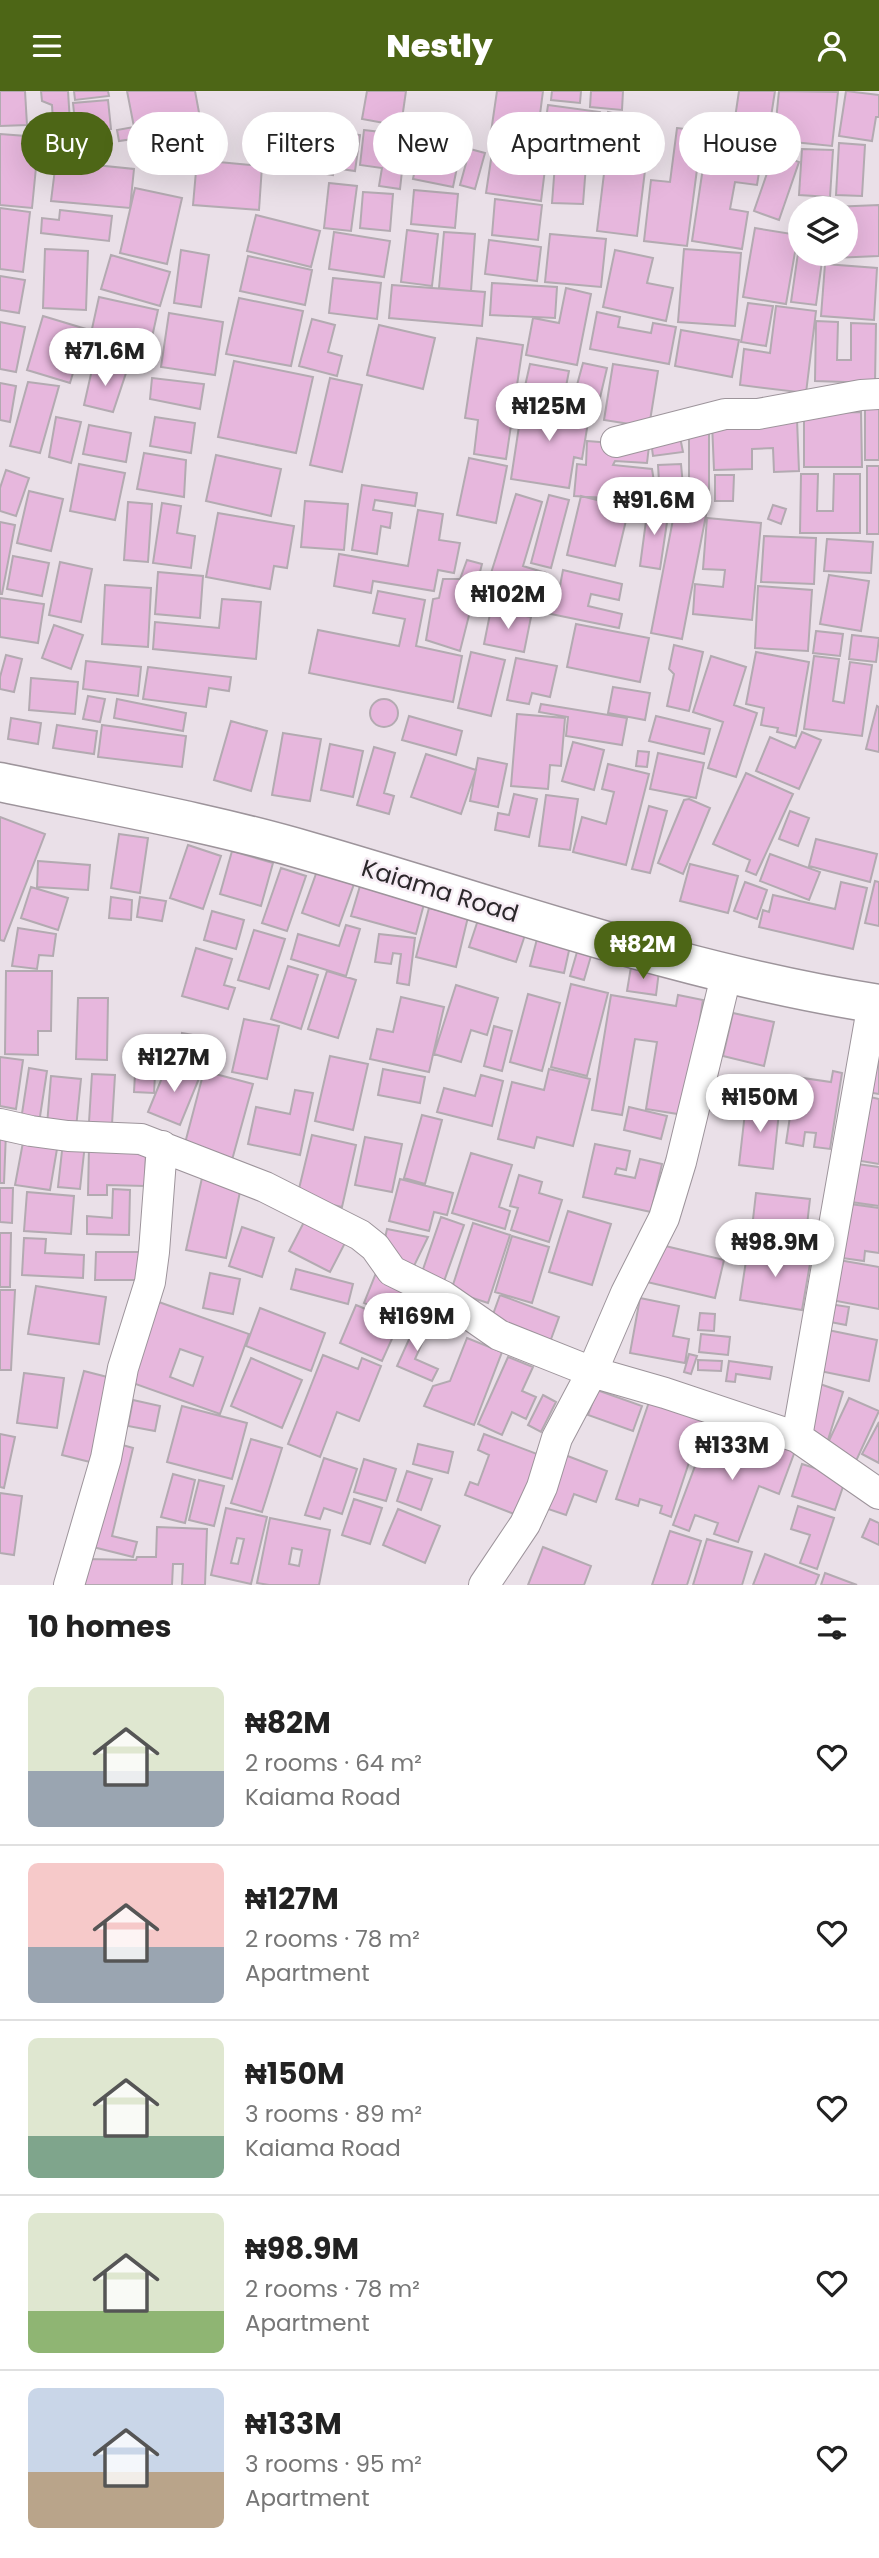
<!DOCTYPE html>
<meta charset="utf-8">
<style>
body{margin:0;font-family:Poppins,sans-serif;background:#f2f2f2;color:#222;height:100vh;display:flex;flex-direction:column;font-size:26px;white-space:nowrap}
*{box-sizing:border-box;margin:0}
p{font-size:23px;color:#767676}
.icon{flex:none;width:38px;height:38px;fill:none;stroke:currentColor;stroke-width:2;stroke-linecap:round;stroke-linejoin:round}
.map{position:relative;height:1494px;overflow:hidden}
.drawer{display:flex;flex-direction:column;background:#fff;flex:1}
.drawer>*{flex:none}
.guide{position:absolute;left:21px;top:21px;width:838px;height:63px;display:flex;gap:14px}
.fabs{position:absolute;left:788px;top:105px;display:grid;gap:14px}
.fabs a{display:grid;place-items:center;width:70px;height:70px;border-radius:50%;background:#fff;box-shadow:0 7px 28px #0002;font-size:35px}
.price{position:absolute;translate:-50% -60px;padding:0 16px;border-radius:24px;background:#fff;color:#222;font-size:23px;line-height:46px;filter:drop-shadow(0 2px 4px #0008)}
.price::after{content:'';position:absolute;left:50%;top:42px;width:21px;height:16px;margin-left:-10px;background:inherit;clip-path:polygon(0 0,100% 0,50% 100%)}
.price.selected{background:#4d6616;color:#fff}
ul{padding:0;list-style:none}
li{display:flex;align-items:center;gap:21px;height:175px;padding:0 28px}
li+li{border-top:2px solid #e0e0e0}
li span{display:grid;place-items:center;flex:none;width:196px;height:140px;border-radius:10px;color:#555}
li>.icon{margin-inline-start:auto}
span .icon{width:84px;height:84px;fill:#fffc;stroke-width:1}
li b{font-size:30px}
h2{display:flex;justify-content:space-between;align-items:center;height:84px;padding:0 28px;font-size:30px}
.pill{padding:0 24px;border-radius:32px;background:#fff;box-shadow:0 7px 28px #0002;font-size:24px;line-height:63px}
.pill.selected{background:#4d6616;color:#fff}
header{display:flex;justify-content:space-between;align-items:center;height:91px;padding:0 28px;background:#4d6616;color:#fff;font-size:32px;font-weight:800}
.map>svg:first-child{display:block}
.building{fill:#e7b7dd;stroke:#b3aab1;stroke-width:2;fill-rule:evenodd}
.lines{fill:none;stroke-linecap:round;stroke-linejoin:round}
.street-casing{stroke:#9d949b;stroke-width:32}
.highway-casing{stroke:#9d949b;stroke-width:41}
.street{stroke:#fff;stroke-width:30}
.highway{stroke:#fff;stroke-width:38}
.labels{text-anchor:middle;stroke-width:5;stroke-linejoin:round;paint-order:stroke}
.street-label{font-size:24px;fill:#2c282b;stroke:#f7edf5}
</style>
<header><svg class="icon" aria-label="menu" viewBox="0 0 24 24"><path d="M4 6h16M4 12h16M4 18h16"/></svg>Nestly<svg class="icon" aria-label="person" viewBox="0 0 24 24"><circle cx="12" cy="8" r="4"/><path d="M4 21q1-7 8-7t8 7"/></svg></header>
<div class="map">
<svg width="879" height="1494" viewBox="0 0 879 1494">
<rect width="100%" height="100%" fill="#eae0e8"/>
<path class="building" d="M0 0H25L27 34 0 35Z
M41 0H68L71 47 54 48 52 14 42 10Z
M74 0H108L109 5 75 9Z
M127 0H195L203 43 187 46 184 28 151 34 153 45 119 50 117 39 134 36Z
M367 0H406L401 35 362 28Z
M497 0H543L537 47 491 41Z
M552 0H581L580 12 551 9Z
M591 0H623L622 19 590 16Z
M739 0H775L770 32 735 27Z
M779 0 838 1 832 55 774 49Z
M846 0 879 4V26H876L872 50 839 45Z
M108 9 111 38 76 41 73 12Z
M548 14 600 21 593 70 541 63Z
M608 21 636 27 630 55 602 50Z
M710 30 766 38 757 94 735 91 730 118 748 121 742 158 692 150Z
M288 33 360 44 355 80 334 77 333 84 281 76Z
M677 37 702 40 687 155 644 150 651 89 670 91Z
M364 39 406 44 400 98 379 95 382 77 360 74Z
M0 43 39 46 32 117 0 114Z
M422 44 462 52 453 96 413 88Z
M839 52 865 54 862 105 836 104Z
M470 58 485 62 475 98 460 94Z
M607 58 647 63 637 145 597 140Z
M802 58 833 59 830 106 799 104Z
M492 62 546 70 541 110 486 102Z
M774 62 799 71 779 129 754 120Z
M197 69 262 75 259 119 193 114Z
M56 70 134 78 130 117 51 110Z
M555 73 586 74 583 113 552 112Z
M329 92 357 95 351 140 324 137Z
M135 97 182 107 167 173 120 162Z
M414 99 458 103 455 137 411 133Z
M363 101 393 103 390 140 360 137Z
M495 108 542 114 538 149 492 144Z
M879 114V165L833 167V163H845V117L831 116Z
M0 117 30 121 23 181 0 178Z
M60 119 112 125 109 150 41 142 42 127 59 129Z
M256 124 320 140 311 176 247 160Z
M755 137 798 144 786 213 743 206Z
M407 139 438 143 432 195 401 191Z
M334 141 390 150 384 186 329 178Z
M444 141 475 143 471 200 439 197Z
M550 143 606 148 601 196 545 191Z
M800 148V163H823L816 214 791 211Z
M489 149 541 156 537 190 485 183Z
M45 158 88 160 86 219 43 217Z
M684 158 741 162 735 235 678 231Z
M181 159 209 164 201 216 174 212Z
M615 159 653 167 647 192 673 197 666 230 603 216Z
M111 164 170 181 160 215 101 198Z
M248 165 312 179 305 214 240 200Z
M825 173 877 177 874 229 821 225Z
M0 185 25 189 19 222 0 219Z
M333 187 381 192 377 228 329 222Z
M492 192 557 196 555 227 490 224Z
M392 194 485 201 482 235 389 227Z
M566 197 591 203 577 274 526 264 533 227 559 232Z
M99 206 158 219 145 278 86 265Z
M239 207 303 220 291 275 226 263Z
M748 212 773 215 766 255 741 251Z
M776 215 816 220 806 302 740 294 744 258 770 262Z
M597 221 620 226 618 236 651 242 653 232 676 236 669 273 590 258Z
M169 222 223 231 215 284 161 276Z
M43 225 86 238 70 292 27 279Z
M312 228 335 234 328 261 342 265 337 285 299 275Z
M816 230 838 231 837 269H851V232L876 233 875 292 815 290Z
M0 231 25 236 16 281 0 278Z
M379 234 435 247 423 298 367 284Z
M681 239 739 249 732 286 675 275Z
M477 247 523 254 506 368 474 363 478 329 465 327Z
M234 270 313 286 296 362 218 346Z
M583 272 607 277 599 311 574 305Z
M530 273 569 280 563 311 523 304Z
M613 273 658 280 649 336 604 329Z
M93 274 127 279 113 321 84 314Z
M152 287 204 293 200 318 150 308Z
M330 287 362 294 342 381 310 374Z
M28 291 59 295 40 362 10 355Z
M0 292 16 295 10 331 0 329Z
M865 308H879V369H865Z
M523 309 590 319 582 368 574 366 569 397 511 388Z
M861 321 862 376H804V322Z
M56 326 81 331 71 372 49 366Z
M155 326 195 332 191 362 150 355Z
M797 328 799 380 774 381 773 357 752 358V378L714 379 712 332Z
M89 334 131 342 126 371 83 363Z
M689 335H709V409H689Z
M680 346 683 361 653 365 651 350Z
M587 350 649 355 647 372 615 370 613 374 652 378 657 410 574 405 577 373 586 374Z
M144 362 186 369 184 406 137 398Z
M216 364 281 378 271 425 206 410Z
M469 367 507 375 496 432 457 424Z
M79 373 125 382 115 429 70 420Z
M681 373 684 406 660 408 658 374Z
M867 375H879V443H867Z
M6 379 29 387 16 425 0 420V397Z
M801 383H818L817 420H833L834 383H860V442H800Z
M715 384H734L733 410H715Z
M362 394 417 402 415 415 375 409 373 419 392 422 390 437 381 435 377 463 352 459Z
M29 400 63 408 51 460 17 452Z
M516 403 542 411 523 475 546 482 536 514 486 498Z
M549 404 569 409 551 477 531 472Z
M581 405 629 417 615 475 567 464Z
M305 410 348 413 344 459 301 456Z
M128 411 152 413 148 471 124 469Z
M162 412 181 415 177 442 195 445 191 477 153 472Z
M676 413 707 419 682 548 651 542Z
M773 414 786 418 781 433 768 428Z
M648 415 669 418 660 478 640 475Z
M418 419 443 423 439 449 460 452 454 482 438 479 434 500 373 490 371 502 334 495 339 463 408 475Z
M218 422 294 435 287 477 274 475 270 498 206 486Z
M707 427 761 432 752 529 693 523 695 493 723 496 725 479 703 478Z
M0 431 15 434 2 503H0Z
M764 445 816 447 814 493 761 491Z
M827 448 873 451 871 482 824 480Z
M13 465 49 472 42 505 7 498Z
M467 469 482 473 460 560 426 549 433 508 439 507 443 488H460Z
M60 471 92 478 81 531 49 524Z
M563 479 622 493 619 509 591 503 588 515 622 523 619 537 546 522 552 497 560 495Z
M158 481 203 485 200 527 155 523Z
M829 484 869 490 861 540 820 533Z
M105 494 151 497 148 556 102 553Z
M758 495 812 499 808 560 755 557Z
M378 500 425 509 416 555 462 565 453 611 309 582 318 539 399 555 405 528 373 522Z
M0 507 44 513 38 552 0 546Z
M222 508 261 511 256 568 153 558 155 531 219 537Z
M491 518 531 526 524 561 484 553Z
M576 533 649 547 640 591 567 576Z
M54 534 83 544 71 578 42 567Z
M816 540 843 543 840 565 813 562Z
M852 544 879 547 876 571 849 568Z
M674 554 703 561 689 620 667 615 674 583 669 578Z
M471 561 505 569 491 625 458 617Z
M756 561 809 571 796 645 777 641 778 637 761 634 764 617 746 613Z
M6 564 22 568 14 601 0 598V586Z
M711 565 746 576 734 614 757 622 736 686 708 677 723 631 693 621Z
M814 565 839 568 833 610 844 612 850 571 872 574 862 645 804 638Z
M516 567 557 575 550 606 532 602 529 613 507 609Z
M86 570 141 576 138 605 83 598Z
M148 576 231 586 229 600 209 597 206 616 143 608Z
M31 587 78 591 75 623 29 619Z
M613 596 650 602 645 629 608 622Z
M88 605 105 608 100 631 83 628Z
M117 608 186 622 183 640 114 627Z
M370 622a14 14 0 1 1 28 0a14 14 0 1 1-28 0Z
M541 613 627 627 622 654 566 645 568 626 539 621Z
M877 615 879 616V661L866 658Z
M517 623 565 627 561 675 550 674 548 698 511 695Z
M409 625 462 640 456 664 402 649Z
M656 625 710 638 704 663 649 650Z
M11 627 41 632 38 653 8 648Z
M231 630 267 640 251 700 214 689Z
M57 634 97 640 94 663 53 657Z
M102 634 186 645 182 676 98 666Z
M802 641 821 649 799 698 756 680 770 646 795 657Z
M283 642 321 648 310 710 272 704Z
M573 651 604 659 594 699 562 690Z
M330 653 363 660 353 706 321 699Z
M374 656 395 662 384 702 394 705 389 723 357 714Z
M638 660 649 661 647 676 636 675Z
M658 662 704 672 696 707 650 698Z
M426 663 476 679 461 723 411 706Z
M478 667 507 673 498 716 470 710Z
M608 673 649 683 626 774 573 761 582 726 606 733 614 701 602 698Z
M746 682 793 703 756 784 746 780 750 769 713 753Z
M514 703 537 708 529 746 495 739 498 722 509 724Z
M546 704 578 708 570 759 539 755Z
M689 708 710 717 683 783 658 772 684 709Z
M649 715 667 720 650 782 632 778Z
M790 720 809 727 798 755 779 748Z
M0 726 45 743 4 850 0 849Z
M119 743 148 747 140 802 111 797Z
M816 748 877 763 870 791 809 775Z
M188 754 221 765 203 818 170 807Z
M232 760 273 772 261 815 220 803Z
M770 763 820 781 809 809 760 790Z
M38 770 90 774 88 799 37 796Z
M690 773 738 785 728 822 680 810Z
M281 777 306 785 287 840 262 832Z
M317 780 354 793 339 835 302 822Z
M875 790 879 791V835L865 832Z
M745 791 767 799 757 828 734 820Z
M841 791 867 797 853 858 759 836 763 819 769 821 773 804 835 818Z
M360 795 424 813 416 843 351 825Z
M31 796 68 807 58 839 21 827Z
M111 806 132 809 131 829 109 827Z
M140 806 166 810 162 830 137 826Z
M429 817 468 826 456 876 416 866Z
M212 820 244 829 236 858 204 849Z
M479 826 526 841 516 871 469 856Z
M346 834 360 838 346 885 291 868 298 843 339 855Z
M18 837 56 843 53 865 39 864 37 878 12 875Z
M254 839 285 848 269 898 238 889Z
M379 843 415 847 409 894 397 892 401 863 393 862 391 873 375 871Z
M537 848 570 855 564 882 530 875Z
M196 857 232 868 224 894 235 897 228 918 182 905Z
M577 861 591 865 584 889 570 885Z
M288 875 318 884 301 938 271 928Z
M631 876 659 880 656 904 627 900Z
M6 880H52L51 940H38V964L5 963Z
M327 880 356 889 338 947 308 938Z
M571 893 608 902 587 985 551 976Z
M456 894 498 907 487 944 471 939 461 971 434 963Z
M528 903 560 912 542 980 510 971Z
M611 904 676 915 678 904 703 909 684 1024 646 1018 657 951 635 948 622 1024 592 1019Z
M401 906 444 916 429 981 370 968 377 938 393 941Z
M78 907H108L107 969 76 968Z
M733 922 774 931 764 975 723 965Z
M244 928 279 935 267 988 232 981Z
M494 935 512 940 502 980 484 975Z
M182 942 204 946 201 972 178 969Z
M879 945V1003L861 1000Z
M137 947 157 948 154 1002 134 1001Z
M330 965 368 973 353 1039 315 1030Z
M0 966 23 969 16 1018 0 1015Z
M168 972 200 985 180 1034 148 1021Z
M29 977 47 980 39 1032 21 1029Z
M383 978 425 986 420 1012 378 1004Z
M549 978 590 988 573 1055 537 1046 534 1057 498 1048 512 991 544 999Z
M204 980 253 993 232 1069 184 1056Z
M833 980 842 982 830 1058 814 1056 816 1042 805 1041 803 1055 786 1052 796 986 831 991Z
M92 983 115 984 112 1033 89 1031Z
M481 984 503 990 492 1035 437 1021 444 997 475 1005Z
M51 985 81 988 76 1037 47 1034Z
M295 999 313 1002 300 1064 248 1053 256 1016 290 1023Z
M770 1001 781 1002 773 1078 739 1074 746 1013 769 1015Z
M870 1006 879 1008V1073L849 1068Z
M629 1016 667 1025 661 1048 624 1039Z
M422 1024 442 1029 425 1093 404 1087Z
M0 1041H6L4 1092H0Z
M312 1044 356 1054 342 1116 297 1106Z
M24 1046 58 1052 50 1099 15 1094Z
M365 1046 402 1053 392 1101 355 1094Z
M63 1051 85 1053 80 1098 58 1096Z
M595 1053 630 1060 626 1079 617 1077 615 1083 635 1087 640 1068 662 1073 651 1121 583 1106Z
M89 1055 146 1056 145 1095 107 1094V1104H88Z
M471 1062 512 1074 499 1116 510 1120 505 1138 452 1122Z
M857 1073 879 1076V1115L851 1111Z
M519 1084 542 1091 539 1102 562 1109 549 1151 511 1139 518 1117 510 1115Z
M202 1087 241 1096 226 1167 186 1159Z
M400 1088 453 1102 447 1124 434 1121 429 1140 389 1130Z
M0 1097H13L12 1132 0 1131Z
M113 1098 130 1099 129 1144 87 1143V1125L112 1127Z
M27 1101 74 1105 71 1143 24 1140Z
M756 1102 810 1108 807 1134 815 1136 812 1163 750 1155Z
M843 1112 879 1117V1162L865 1160 864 1170 835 1166Z
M568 1120 611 1133 592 1194 549 1181Z
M441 1126 464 1134 442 1196 420 1187Z
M305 1129 346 1150 330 1181 289 1160Z
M473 1132 510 1144 488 1212 451 1200Z
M242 1136 274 1147 262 1186 229 1175Z
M387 1138 428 1146 413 1177 382 1161Z
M0 1142H11L10 1196H0Z
M512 1145 549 1156 532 1212 495 1201Z
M24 1147 46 1148 45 1162 84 1164 83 1187 22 1184Z
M657 1153 724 1169 715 1207 647 1191Z
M748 1157 811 1167 802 1219 740 1209Z
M96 1161H139V1189H95Z
M833 1168 879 1176V1218L826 1208Z
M296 1178 353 1193 348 1213 291 1198Z
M210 1182 240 1188 233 1223 203 1217Z
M376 1182 427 1202 410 1242 382 1230 386 1221 364 1212Z
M36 1195 106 1206 99 1253 28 1243Z
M0 1199H15L11 1279H0Z
M500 1204 559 1226 550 1251 491 1229Z
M640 1207 679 1215 673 1245 689 1248 685 1272 630 1262Z
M156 1210 249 1243 220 1323 127 1290ZM180 1258 203 1266 193 1295 170 1286Z
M823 1212 849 1216 846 1234 820 1229Z
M356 1214 373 1221 369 1230 395 1241 382 1270 340 1252Z
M260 1217 325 1242 311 1280 246 1255Z
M700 1222 715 1223 714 1240 698 1239Z
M419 1226 431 1232 415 1268 438 1278 432 1290 397 1275Z
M823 1238 877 1249 869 1290 815 1279Z
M701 1243 730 1246 728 1264 699 1261Z
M467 1247 502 1261 474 1334 424 1315 433 1295 450 1290Z
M689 1263 697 1265 691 1283 684 1281Z
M323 1264 358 1278 362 1267 381 1275 359 1330 337 1321 320 1366 288 1353Z
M508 1266 533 1276 522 1300 536 1306 526 1328 512 1321 502 1344 478 1333Z
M251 1267 302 1289 282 1337 231 1315Z
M698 1269 722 1270 721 1280 698 1279Z
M729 1270 772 1276 770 1288 736 1283 735 1291 726 1290Z
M84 1280 119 1289 98 1373 62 1364Z
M24 1282 64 1287 57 1337 17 1332Z
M817 1292 843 1301 827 1352 800 1344Z
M597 1299 642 1315 633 1340 588 1324Z
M543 1304 556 1311 541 1341 528 1334Z
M849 1307 879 1320 856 1370 826 1356Z
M133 1309 160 1315 155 1340 128 1335Z
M649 1311 703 1329 671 1426 660 1422 662 1415 640 1408 638 1415 616 1408Z
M182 1315 247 1332 232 1388 167 1371Z
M879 1331V1372L862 1363Z
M0 1343 15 1346 4 1397 0 1396Z
M484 1343 545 1366 522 1426 465 1404 470 1391 478 1394 489 1364 478 1359Z
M707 1343 745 1357 750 1343 795 1360 779 1403 759 1395 738 1451 714 1443 718 1432 695 1424 689 1440 673 1434Z
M251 1348 282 1357 262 1421 231 1412Z
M119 1353 133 1357 112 1445 137 1451 133 1466 93 1456Z
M418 1353 453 1361 448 1382 413 1373Z
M565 1364 607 1380 596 1411 574 1403 566 1424 545 1417Z
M324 1367 357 1378 342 1423 324 1417 320 1428 305 1424Z
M364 1368 396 1378 386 1410 354 1401Z
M802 1373 846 1387 835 1419 792 1405Z
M407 1380 432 1388 421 1419 397 1410Z
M173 1383 195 1389 185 1432 161 1426Z
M199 1389 224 1395 214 1435 189 1429Z
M0 1402 22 1405 14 1464 0 1462Z
M354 1408 382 1417 370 1453 342 1444Z
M798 1415 834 1427 817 1478 800 1472 810 1444 791 1438Z
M226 1417 267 1426 251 1493 211 1484ZM237 1447 244 1448 238 1473 231 1472Z
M398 1418 440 1435 425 1472 383 1454Z
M270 1427 330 1439 319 1494H269L257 1492ZM292 1457 302 1459 299 1475 289 1473Z
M870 1428 879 1432V1454L862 1446Z
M157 1436 207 1438 205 1494H182L183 1473H173L172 1494H84L85 1468 136 1469 137 1466H156Z
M670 1440 701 1450 687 1494H652Z
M707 1448 752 1461 742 1494H693Z
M543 1456 591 1475 584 1494H528Z
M765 1463 819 1484 815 1494H753Z
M825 1482 857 1494H821Z"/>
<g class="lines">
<defs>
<path id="street" d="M616 351 725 323H758L861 304 879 303
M0 1033 31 1040 68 1045 141 1048 265 1096 360 1144 375 1156 392 1180 443 1205 499 1244 592 1281 665 1302 797 1346 879 1403
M797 1346 873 912
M69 1494 106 1367 123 1277 150 1191 154 1161 162 1055
M484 1494 525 1433 542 1396 557 1347 592 1281 626 1202 664 1127 681 1071 727 881"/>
<path id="highway" d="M0 691C104 713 209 731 311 761 499 815 684 883 879 913"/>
</defs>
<use href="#street" class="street-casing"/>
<use href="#highway" class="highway-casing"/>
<use href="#street" class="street"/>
<use href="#highway" class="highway"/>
</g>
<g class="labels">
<g class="street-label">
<text transform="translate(440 800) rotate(17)" y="8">Kaiama Road</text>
</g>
</g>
</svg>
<div class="fabs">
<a><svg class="icon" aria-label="layers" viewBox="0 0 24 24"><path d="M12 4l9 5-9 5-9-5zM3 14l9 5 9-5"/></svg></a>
</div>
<b class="price" style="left:105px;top:297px">₦71.6M</b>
<b class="price" style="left:549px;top:352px">₦125M</b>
<b class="price" style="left:654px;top:446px">₦91.6M</b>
<b class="price" style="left:508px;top:540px">₦102M</b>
<b class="price selected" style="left:643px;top:890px">₦82M</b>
<b class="price" style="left:174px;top:1003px">₦127M</b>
<b class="price" style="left:760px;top:1043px">₦150M</b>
<b class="price" style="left:775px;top:1188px">₦98.9M</b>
<b class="price" style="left:417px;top:1262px">₦169M</b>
<b class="price" style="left:732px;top:1391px">₦133M</b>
<div class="guide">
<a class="pill selected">Buy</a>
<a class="pill">Rent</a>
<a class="pill">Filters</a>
<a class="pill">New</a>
<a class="pill">Apartment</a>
<a class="pill">House</a>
</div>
</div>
<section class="drawer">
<h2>10 homes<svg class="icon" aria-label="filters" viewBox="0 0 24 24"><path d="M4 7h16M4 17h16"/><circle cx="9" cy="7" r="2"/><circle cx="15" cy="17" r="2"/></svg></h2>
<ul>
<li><span style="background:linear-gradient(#dfe7d0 60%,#9aa5b1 0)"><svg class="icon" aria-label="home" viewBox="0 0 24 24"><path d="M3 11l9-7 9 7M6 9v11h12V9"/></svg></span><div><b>₦82M</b><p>2 rooms · 64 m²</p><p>Kaiama Road</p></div><svg class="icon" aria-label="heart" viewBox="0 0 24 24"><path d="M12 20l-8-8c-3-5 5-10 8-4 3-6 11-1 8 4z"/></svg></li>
<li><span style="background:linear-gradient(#f6c9c9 60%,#9aa5b1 0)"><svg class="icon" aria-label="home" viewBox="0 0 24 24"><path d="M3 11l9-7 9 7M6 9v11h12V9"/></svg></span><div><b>₦127M</b><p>2 rooms · 78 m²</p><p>Apartment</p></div><svg class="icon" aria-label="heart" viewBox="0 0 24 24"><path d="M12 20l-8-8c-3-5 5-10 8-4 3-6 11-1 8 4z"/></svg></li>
<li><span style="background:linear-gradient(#dfe7d0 70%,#7fa58c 0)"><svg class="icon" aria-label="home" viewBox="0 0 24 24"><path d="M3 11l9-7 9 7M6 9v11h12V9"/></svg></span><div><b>₦150M</b><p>3 rooms · 89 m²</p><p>Kaiama Road</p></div><svg class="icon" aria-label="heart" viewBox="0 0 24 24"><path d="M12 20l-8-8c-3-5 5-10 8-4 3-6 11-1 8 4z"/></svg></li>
<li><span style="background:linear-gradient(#dfe7d0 70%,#8fb573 0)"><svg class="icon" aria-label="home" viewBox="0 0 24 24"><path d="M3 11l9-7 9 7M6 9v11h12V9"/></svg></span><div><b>₦98.9M</b><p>2 rooms · 78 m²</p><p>Apartment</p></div><svg class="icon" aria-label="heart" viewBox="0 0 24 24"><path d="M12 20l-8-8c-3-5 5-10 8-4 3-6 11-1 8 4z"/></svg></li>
<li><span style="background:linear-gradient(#c9d6e8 60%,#b9a48a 0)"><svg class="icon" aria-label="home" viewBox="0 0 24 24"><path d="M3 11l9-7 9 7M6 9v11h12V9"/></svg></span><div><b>₦133M</b><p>3 rooms · 95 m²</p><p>Apartment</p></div><svg class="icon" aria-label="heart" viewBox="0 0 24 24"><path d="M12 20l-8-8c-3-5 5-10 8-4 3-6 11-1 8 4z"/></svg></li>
</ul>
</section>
